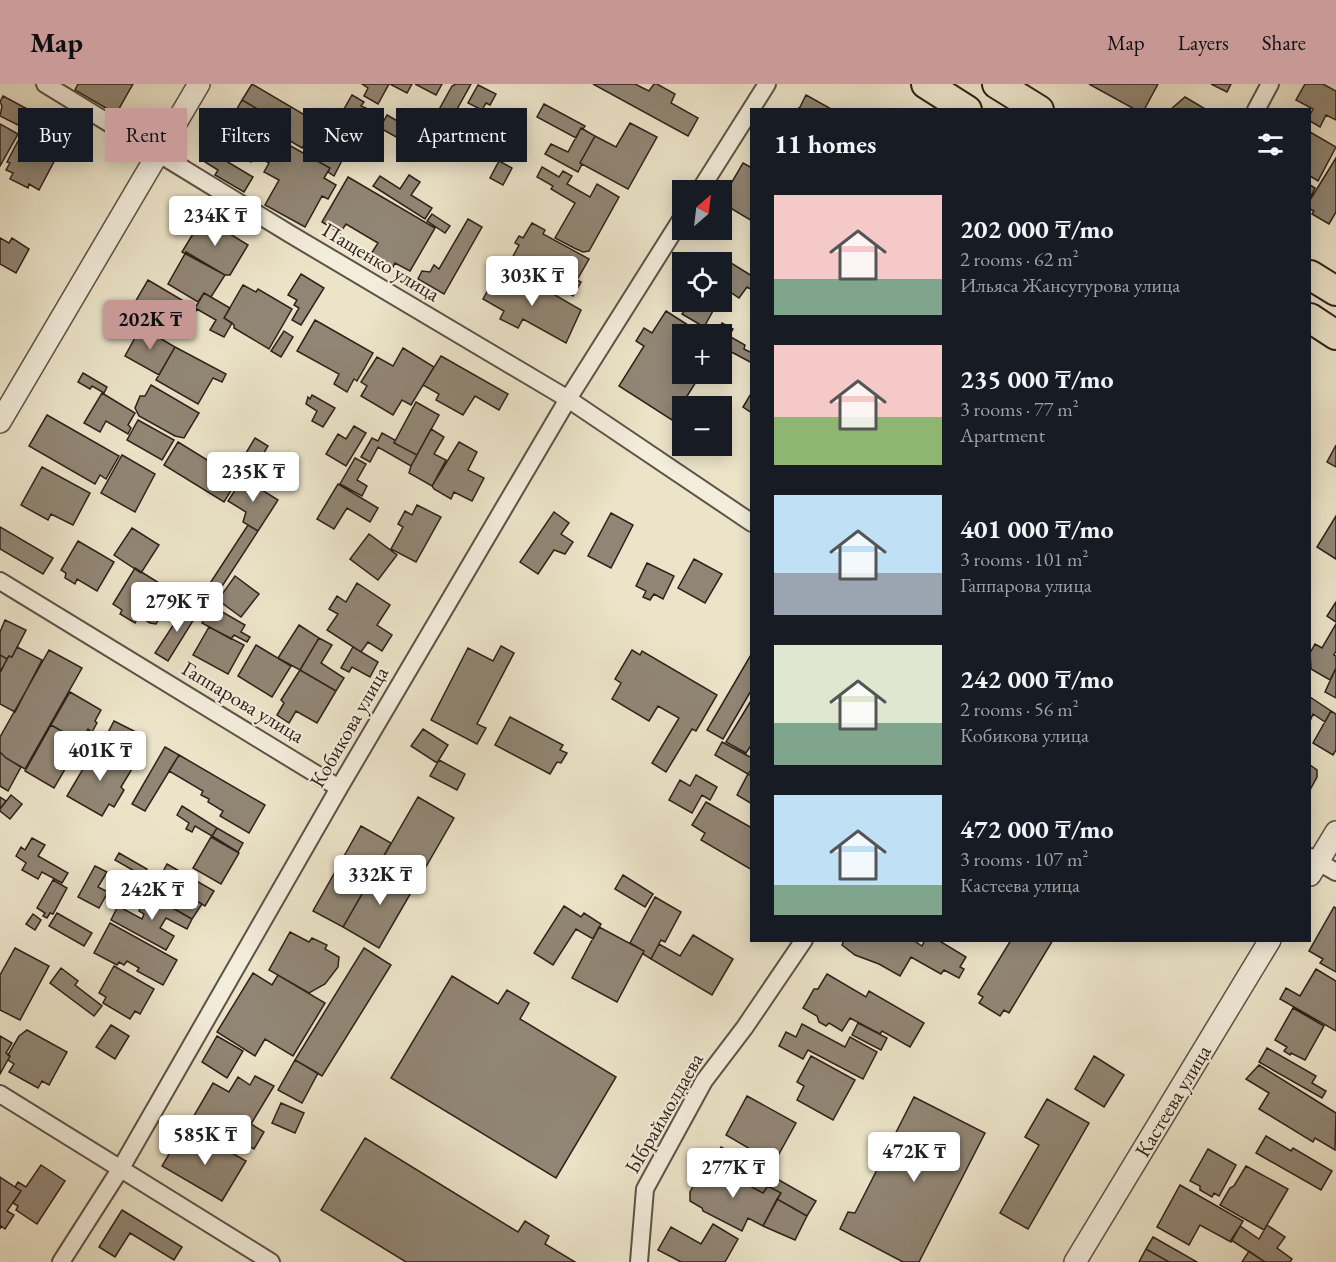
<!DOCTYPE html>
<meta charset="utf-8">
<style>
body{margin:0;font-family:"EB Garamond",serif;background:#242831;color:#f1f3f6;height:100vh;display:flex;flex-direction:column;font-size:22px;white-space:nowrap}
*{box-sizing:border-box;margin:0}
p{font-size:20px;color:#9ea1a6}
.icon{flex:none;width:33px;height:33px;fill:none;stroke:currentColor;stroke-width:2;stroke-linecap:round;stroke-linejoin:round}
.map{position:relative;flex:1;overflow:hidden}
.details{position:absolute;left:750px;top:24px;width:561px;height:834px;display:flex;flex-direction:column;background:#171b24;border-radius:0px;box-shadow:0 3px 15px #0003}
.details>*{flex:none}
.hud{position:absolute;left:18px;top:24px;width:570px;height:54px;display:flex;gap:12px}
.needle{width:39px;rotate:28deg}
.buttons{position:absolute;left:672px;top:96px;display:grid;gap:12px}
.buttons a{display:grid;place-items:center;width:60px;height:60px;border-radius:0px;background:#171b24;box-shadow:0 3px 15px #0003;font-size:30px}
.price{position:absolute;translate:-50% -51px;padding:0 14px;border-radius:6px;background:#fff;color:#222;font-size:20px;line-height:39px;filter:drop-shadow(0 2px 3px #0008)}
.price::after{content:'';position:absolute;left:50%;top:36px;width:18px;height:14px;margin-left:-9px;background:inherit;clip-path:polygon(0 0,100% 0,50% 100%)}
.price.selected{background:#c59692;color:#111}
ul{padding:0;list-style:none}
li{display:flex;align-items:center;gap:18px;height:150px;padding:0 24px}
li span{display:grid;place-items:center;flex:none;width:168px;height:120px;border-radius:0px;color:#555}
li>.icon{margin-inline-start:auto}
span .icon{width:72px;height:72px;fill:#fffc;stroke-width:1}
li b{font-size:26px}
h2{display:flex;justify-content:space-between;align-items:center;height:72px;padding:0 24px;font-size:26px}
.tag{padding:0 21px;border-radius:0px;background:#171b24;box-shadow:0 3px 15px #0003;font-size:21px;line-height:54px}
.tag.selected{background:#c59692;color:#111}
header{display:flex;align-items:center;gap:36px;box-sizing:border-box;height:84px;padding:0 30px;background:#c59692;color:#111}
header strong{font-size:28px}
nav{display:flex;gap:33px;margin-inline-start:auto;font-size:21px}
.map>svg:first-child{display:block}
.building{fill:#918675;stroke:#2f211a;stroke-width:1.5}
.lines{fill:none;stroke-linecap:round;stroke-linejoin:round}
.minor-casing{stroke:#5e5246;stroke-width:20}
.tertiary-casing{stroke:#5e5246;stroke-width:24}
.trunk-casing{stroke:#2f211a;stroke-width:32}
.minor{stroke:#f3eddc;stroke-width:16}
.tertiary{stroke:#f3eddc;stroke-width:21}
.trunk{stroke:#ece4c9;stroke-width:28}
.labels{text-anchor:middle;stroke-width:4.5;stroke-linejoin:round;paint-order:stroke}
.street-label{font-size:21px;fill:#2f211a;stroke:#f3eddc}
</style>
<header>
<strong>Map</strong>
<nav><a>Map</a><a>Layers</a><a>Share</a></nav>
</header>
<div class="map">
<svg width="1336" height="1178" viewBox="0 0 1336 1178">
<rect width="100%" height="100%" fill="#ece4c9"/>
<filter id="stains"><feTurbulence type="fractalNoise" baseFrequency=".00333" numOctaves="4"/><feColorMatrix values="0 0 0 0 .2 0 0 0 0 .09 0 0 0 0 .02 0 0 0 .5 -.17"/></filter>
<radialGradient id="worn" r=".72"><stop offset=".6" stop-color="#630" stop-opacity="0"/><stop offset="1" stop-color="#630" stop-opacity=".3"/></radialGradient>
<path class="building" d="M78 0H133L116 30 75 6Z
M252 0 315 37 304 55 307 57 302 64 265 42 271 33 242 16Z
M362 0H389L378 20 364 12 368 4Z
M390 0H412L407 9Z
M415 0H442L436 11Z
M456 0H471L451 36 464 43 456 56 430 42 452 2Z
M593 0H635L649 7 654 0H657L675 10 671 19 698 34 688 52Z
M1089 0H1158L1144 26H1136Z
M1211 0H1231L1227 8Z
M1305 0H1323L1336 7V36L1326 31 1320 43 1310 37V31L1313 25 1296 16Z
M478 1 496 10 490 21 486 19 482 26 468 19Z
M352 11 364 18 361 22 366 24 363 29 358 28 356 31 344 25Z
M806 11 833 26H796L800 23Z
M3 12 33 28 24 44 0 32 2 22 0 18Z
M1185 13 1207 26H1170Z
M242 16 263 28 253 45 256 47 243 69 253 74 251 78 217 59Z
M544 20 585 42 583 45 581 44 576 54 537 33Z
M387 31 406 42 398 54 380 44Z
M419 39 443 52 438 60 443 62 438 70 435 68 430 75 406 62Z
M630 39 657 53 628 105 580 79 595 52 616 63Z
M0 40 18 50 0 82Z
M581 44 595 52 580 79 582 80 578 88 545 70 551 60 568 68Z
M262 46 330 84 324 94 336 101 328 115 322 112 305 143 265 121 279 96 264 88 269 79 250 68Z
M322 46 350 61 334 92 328 88 330 84 308 72Z
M1310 48 1336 63 1318 97 1310 92Z
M368 49 381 56 371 75 358 68Z
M23 55 57 72 39 106 29 100 28 104 10 95 13 89 6 86 10 79 7 78 18 57Z
M211 68 253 93 244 108 215 91 218 86 205 78Z
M1336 74V128L1329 140 1312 130 1314 127 1310 125V116Z
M499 77 512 84 503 101 490 94Z
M743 79 752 84V137L722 119V115Z
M542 83 559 93 563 87 572 92 567 100 590 113 597 100 619 113 589 167 583 168 574 164 555 154 575 119 551 105 553 102 537 93Z
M409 91 420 98 411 111 432 124 425 135 373 102 380 92 400 105Z
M348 93 435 144 410 187 395 179 393 183 371 170 378 159 346 140 340 149 322 138Z
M1310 101 1315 104 1310 114Z
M432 130 450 142 445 149 427 137Z
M214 131 221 135 217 142 248 161 230 191H225L182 168 202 135 209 139Z
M468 135 482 143 444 210 418 195 422 187 430 188 434 181 439 185Z
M532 139 545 146 543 150 589 175 577 196 581 198 573 212 557 202 562 193 529 175 524 184 511 176 519 161 515 159 519 152 523 154Z
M0 154 9 159 12 154 29 165 16 189 0 180Z
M186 168 225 191 211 213 204 209 198 218 168 200Z
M715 169 752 192V206L747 203 739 214 730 208 729 211 722 206V178H709Z
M499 186 539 209 543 204 581 226 566 259 523 235 518 244 500 235 504 227 483 215Z
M301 190 324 204 301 241 292 236 299 224 294 221 297 216 288 211Z
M148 196 197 225 182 251 149 232 147 235 131 225Z
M243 201 256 208 258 205 292 225 269 265 234 244V241L224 234Z
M204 209 230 224 224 234 232 239 224 253 210 246 216 236 195 224Z
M685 218H718L704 243 682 230 685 226 681 224Z
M666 227 702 250H682V290H701L672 336 619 302 644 262 636 257 644 244 652 249Z
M315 236 373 269 357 297 354 295 347 308 334 300 339 290 297 267Z
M722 239 733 245 729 252 745 261 744 265 752 269V279L722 263V250H716Z
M141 243 175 263 159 291 125 272Z
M284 247 293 253 281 273 271 267Z
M175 263 226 290 222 298 213 294 198 320 156 296Z
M403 264 434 283 411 321 402 316 393 331 361 312 367 302 361 298 377 273 393 282Z
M441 272 508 310 499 326 475 312 463 331 436 316 439 310 423 301Z
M83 289 107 303 104 309 92 302 90 305 78 298Z
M151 301 199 329 184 354 175 352 139 332 135 324 140 312H145Z
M752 308V329L743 323Z
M102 309 135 329 128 341 131 344 128 350 106 337 100 348 84 339Z
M312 311 335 324 323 343 312 337 317 327 306 320 308 313 310 315Z
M416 318 439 331 417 371 394 359Z
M47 331 119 372 106 395 100 391 95 400 29 362Z
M138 336 174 356 162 376 127 356Z
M354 342 366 349 346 382 326 370 338 350 346 355Z
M431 345 444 353 434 370 446 376 432 402 409 389 411 382Z
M382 349 395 356 394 359 417 371 411 382 378 363 370 378 361 373 372 354 378 357Z
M255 354 268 362 253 387 249 385 245 392 235 387Z
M178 358 238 395 224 418 164 381Z
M459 358 477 368 468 386 484 394 472 417 454 408 451 415 434 405 432 402Z
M1336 361V383L1327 378Z
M122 371 155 390 135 428 101 409Z
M355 374 366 380 357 396 367 402 362 412 340 400Z
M42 383 90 409 73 441 51 430 48 436 21 421Z
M243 394 278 416 258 447 243 438 246 428 228 417Z
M338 400 378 424 370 438 347 424 334 445 317 435Z
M417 421 441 433 416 478 391 465 403 443 398 440 405 427 412 431Z
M554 428 569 439 561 450 573 458 565 470 554 466 538 490 520 478Z
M611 429 633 441 611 484 588 472Z
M1336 432V475L1317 463Z
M248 441 258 447 204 530 190 521 203 502 207 504Z
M0 443 53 474 43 490 0 465Z
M132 444 159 461 141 489 114 471Z
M369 450 397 471 378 496 350 475Z
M78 457 114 478 97 507 77 495 75 500 65 494 66 489 61 486Z
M694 475 722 490 705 519 678 504Z
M647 479 674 492 663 515 654 510 650 516 643 513 646 507 636 502Z
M135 484 175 509 156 540 150 539 139 532 135 539 120 530 122 526 113 520Z
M235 492 259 510 241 533 218 516Z
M357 499 390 521 377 541 392 551 382 567 368 558 361 568 327 546 338 530 329 525 337 512 346 518Z
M1336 518V538L1327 532Z
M187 520 199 527 168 577 155 569Z
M212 522 245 541 241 548 250 553 247 558 234 551 231 555 202 539Z
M5 536 26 546 12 573 9 572 7 575 0 571V548Z
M1336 540V567L1334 571 1336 572V584L1330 596 1311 585 1310 569 1315 560 1322 564Z
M299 541 319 554 300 586 278 574Z
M209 543 244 561 228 590 193 571Z
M319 554 332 561 321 579 344 594 336 607 300 586Z
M256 561 291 582 272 613 238 592Z
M501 562 514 569 477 640 486 644 477 660 431 636 468 564 493 577Z
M17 563 42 576 15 628 0 620V588L9 572 12 573Z
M353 563 378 578 370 593 352 583 349 588 341 584Z
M49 566 82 584 25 685 6 674 0 668V653Z
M632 566 640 571 642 567 717 611 696 647 692 645 666 688 652 679 679 634 658 622 649 637 612 615 621 599 615 595Z
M752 569V605L723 655 707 646Z
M0 571 7 575 1 587H0Z
M1336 584V614L1325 608Z
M300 586 336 607 317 639 296 627 289 639 277 631 284 619 281 616Z
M70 608 101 626 95 637 97 639 92 648 88 645 81 658 51 641Z
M1310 613 1331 627 1325 638 1313 630 1310 637Z
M752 615V660L746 669 726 658Z
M1331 627 1336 630V666L1333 671 1313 659Z
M510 633 563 661 560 666 567 669 561 679 557 678 550 690 495 661Z
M114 637 144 652 139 661 144 663 140 671 136 670 131 680 100 664Z
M51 641 81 658 54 704 25 687Z
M423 645 448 661 437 679 411 662Z
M722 658 752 674V685L748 690 715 671Z
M96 663 132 685 121 703 124 706 114 723 109 720 102 732 67 712Z
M165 663 179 671 145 727 132 720Z
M0 668 6 674 21 683 8 707 0 702Z
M179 671 265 721 249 749 220 732 223 727 208 718 209 715 201 711 203 707 169 687Z
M439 676 465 690 457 706 430 692Z
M1310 681 1317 686V693L1310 706Z
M748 690 752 692V720L737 711Z
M696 691 717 703 710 716 702 711 692 729 669 716 680 696 690 702Z
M11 711 22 720 10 735 0 727V725Z
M0 713 6 717 0 725Z
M418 713 454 734 416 800 380 779Z
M706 718 752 744V786L701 756 705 749 692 741Z
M182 722 217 744 212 752 195 742 192 748 186 745 189 739 177 731Z
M361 742 391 759 343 843 313 827Z
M217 744 243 759 238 768 212 752Z
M211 753 239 769 221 800 193 784Z
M32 754 45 761 38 772 68 789 62 799 42 788 38 795 22 786 26 779 16 772 21 763 25 766Z
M119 769 147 785 143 792 115 776Z
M380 779 416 800 379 864 343 843Z
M167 780 214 807 205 822 159 795Z
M95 782 107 788 98 803 108 808 99 824 78 813Z
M623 791 653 810 645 823 615 805Z
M159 795 202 820 192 835 150 811Z
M53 796 67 804 53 830 50 829 47 834 43 832 45 829 37 824Z
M146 809 192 835 187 845 166 834 160 844 174 852 166 866 111 836 118 822 142 835 144 830 139 827Z
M655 813 681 828 665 858 661 856 651 875 643 870 644 867 630 859Z
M564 822 581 833 584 829 601 840 593 855 576 845 553 881 534 869Z
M1334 823 1336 824V888L1320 879 1323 875 1309 867Z
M57 829 92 849 84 862 49 842Z
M33 830 41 836 35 846 26 840Z
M110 839 177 876 163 901 137 887 139 884 127 877 124 881 119 878 117 881 94 869Z
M599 843 644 867 617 918 572 894Z
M290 848 309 858 312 854 327 861 325 865 339 873 338 883 325 900 309 909 269 886Z
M693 851 733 875 712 911 651 875 659 860 680 872Z
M844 856H913L922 862 925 856H938L966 873 960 883 964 885 959 894 944 886 941 890 911 873 900 892 879 880 855 871 842 861Z
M1011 856H1053L1009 929 1004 926 1000 932 979 919 983 913 978 910Z
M15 864 49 882 20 936 0 926V891Z
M364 864 391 881 322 992 295 976Z
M114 882 154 905 140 930 135 927 130 935 103 919 106 913 99 909Z
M61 884 78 897 75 901 102 922 94 932 50 899Z
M1316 885 1336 897V947L1280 915 1286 904 1300 912Z
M253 889 272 901 278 891 325 919 293 972 265 955 255 972 217 948Z
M827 890 866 913 869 907 924 939 910 963 882 947 880 950 850 934 842 947 829 939 826 942 819 938 817 932 803 924 814 905H818Z
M452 892 498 920 507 906 529 919 520 935 616 993 556 1094 391 994Z
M1293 924 1324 942 1305 976 1291 969 1290 971 1284 967 1287 963 1275 956Z
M858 939 887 954 881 966 852 951Z
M802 940 845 963 850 953 877 968 863 995 808 966 803 975 779 962 786 948 796 953Z
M111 941 129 952 115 975 96 963Z
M27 946 67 968 49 1001 42 997 38 1004 9 988 14 980 8 976 10 972 8 971 19 952Z
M0 952 12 959 6 969 10 972 0 990Z
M217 952 243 967 227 994 202 978Z
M1267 964 1316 992 1312 999 1326 1007 1322 1014 1259 978Z
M811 972 855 996 833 1036 797 1016 804 1002 797 998Z
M1094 972 1124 991 1104 1023 1075 1005Z
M295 976 318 989 302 1019 278 1006Z
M1259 981 1336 1029 1335 1066 1315 1054 1313 1058 1259 1025 1269 1009 1246 995Z
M255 992 274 1002 251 1040 264 1048 254 1065 232 1052 227 1060 203 1046 198 1055 185 1047 213 999 229 1008 238 993 250 1001Z
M747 1012 796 1039 774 1079 726 1051Z
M914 1013 985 1049 919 1178H903L840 1145 848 1128 855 1129Z
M1047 1015 1089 1039 1028 1145 1000 1129 1039 1061 1025 1053Z
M281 1019 304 1029 295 1049 272 1039Z
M202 1052 246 1077 222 1117 162 1082 178 1055 195 1065Z
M1266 1052 1291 1067 1293 1064 1332 1087 1321 1106 1256 1069Z
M365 1054 518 1148 525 1137 549 1152 545 1160 575 1178H406L321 1126Z
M721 1063 816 1117 807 1132 777 1115 781 1109 768 1102 763 1109 712 1082Z
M1208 1065 1236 1081 1219 1112 1214 1109 1212 1113 1200 1106V1102L1190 1097Z
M41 1081 65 1097 37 1140 16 1126 18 1122 13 1119 21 1107 15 1103 18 1098 26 1103Z
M712 1082 763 1109 768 1102 781 1109 763 1142 748 1134 742 1147 703 1127 702 1124 690 1117V1108L695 1099 705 1095Z
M1246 1082 1288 1105 1264 1146 1220 1121 1230 1104 1234 1102Z
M0 1093 21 1107 7 1127 14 1131 5 1145 1 1142 0 1145Z
M1180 1101 1243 1137 1231 1158 1200 1141 1189 1161 1157 1143Z
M777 1115 807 1132 795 1156 763 1142Z
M122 1126 182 1163 174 1176 130 1149 115 1173 99 1163Z
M713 1140 738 1155 725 1178H681L658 1166 671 1143 701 1160Z
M1267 1141 1285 1153 1277 1164 1292 1175 1290 1178H1265L1231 1156 1240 1142 1259 1155Z
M1153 1153 1197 1178H1169L1146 1165Z
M1146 1165 1169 1178H1139Z
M1249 1167 1265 1178H1242Z"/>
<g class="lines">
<defs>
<path id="minor" d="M45 0 290 150 568 315 752 439
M1256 26 1270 0
M700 106 767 0
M0 497 339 704
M1310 773 1336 788
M0 1010 271 1178
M61 1178 121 1084 339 704 568 315 682 134
M639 1178 645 1105 704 997 745 943 804 856"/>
<path id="tertiary" d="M0 338 199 0
M1310 791 1336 748
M1075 1178 1270 856"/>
<path id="trunk" d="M926 0 967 26
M997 0 1039 26
M1310 191 1336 207
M1310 234 1336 251"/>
</defs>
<use href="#minor" class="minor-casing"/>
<use href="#tertiary" class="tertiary-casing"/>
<use href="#trunk" class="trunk-casing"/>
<use href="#minor" class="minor"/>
<use href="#tertiary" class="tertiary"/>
<use href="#trunk" class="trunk"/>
</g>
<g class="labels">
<g class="street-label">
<text transform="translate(381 178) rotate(31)" y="7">Пащенко улица</text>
<text transform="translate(243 618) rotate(31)" y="7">Гаппарова улица</text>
<text transform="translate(349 643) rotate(-60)" y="7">Кобикова улица</text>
<text transform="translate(1173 1017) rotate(-59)" y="7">Кастеева улица</text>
<text transform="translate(664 1029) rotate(-60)" y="7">Ыбраймолдаева</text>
</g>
</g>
<rect width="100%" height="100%" filter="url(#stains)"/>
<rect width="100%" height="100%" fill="url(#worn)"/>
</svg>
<div class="buttons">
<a><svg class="needle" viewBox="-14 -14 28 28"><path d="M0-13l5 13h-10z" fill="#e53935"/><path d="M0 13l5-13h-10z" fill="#9ea1a6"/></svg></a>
<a><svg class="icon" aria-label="locate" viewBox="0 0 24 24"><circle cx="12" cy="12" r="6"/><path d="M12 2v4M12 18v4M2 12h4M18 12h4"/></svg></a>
<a>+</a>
<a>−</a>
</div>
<b class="price" style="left:215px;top:163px">234K ₸</b>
<b class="price" style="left:532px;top:223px">303K ₸</b>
<b class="price selected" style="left:150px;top:267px">202K ₸</b>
<b class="price" style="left:253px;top:419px">235K ₸</b>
<b class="price" style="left:177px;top:549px">279K ₸</b>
<b class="price" style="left:100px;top:698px">401K ₸</b>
<b class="price" style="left:380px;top:822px">332K ₸</b>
<b class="price" style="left:152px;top:837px">242K ₸</b>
<b class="price" style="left:205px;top:1082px">585K ₸</b>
<b class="price" style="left:914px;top:1099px">472K ₸</b>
<b class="price" style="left:733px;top:1115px">277K ₸</b>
<div class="hud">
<a class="tag">Buy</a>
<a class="tag selected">Rent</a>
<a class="tag">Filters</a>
<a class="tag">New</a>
<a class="tag">Apartment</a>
</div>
<section class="details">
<h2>11 homes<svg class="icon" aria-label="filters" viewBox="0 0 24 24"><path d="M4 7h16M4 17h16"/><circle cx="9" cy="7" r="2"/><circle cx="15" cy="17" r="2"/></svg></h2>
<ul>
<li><span style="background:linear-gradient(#f6c9c9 70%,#7fa58c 0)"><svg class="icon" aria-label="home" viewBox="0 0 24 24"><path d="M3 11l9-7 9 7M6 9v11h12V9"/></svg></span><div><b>202 000 ₸/mo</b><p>2 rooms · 62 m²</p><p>Ильяса Жансугурова улица</p></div></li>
<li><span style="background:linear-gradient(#f6c9c9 60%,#8fb573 0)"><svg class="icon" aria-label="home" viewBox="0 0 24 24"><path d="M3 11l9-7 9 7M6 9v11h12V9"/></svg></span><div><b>235 000 ₸/mo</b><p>3 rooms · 77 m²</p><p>Apartment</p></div></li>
<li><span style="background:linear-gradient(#bfe0f5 65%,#9aa5b1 0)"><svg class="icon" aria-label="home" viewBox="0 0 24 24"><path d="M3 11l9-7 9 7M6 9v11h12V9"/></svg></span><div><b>401 000 ₸/mo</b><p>3 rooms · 101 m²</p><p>Гаппарова улица</p></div></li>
<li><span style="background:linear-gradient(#dfe7d0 65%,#7fa58c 0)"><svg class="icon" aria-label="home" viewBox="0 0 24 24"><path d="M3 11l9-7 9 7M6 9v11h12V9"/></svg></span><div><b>242 000 ₸/mo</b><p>2 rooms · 56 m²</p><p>Кобикова улица</p></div></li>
<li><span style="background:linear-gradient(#bfe0f5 75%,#7fa58c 0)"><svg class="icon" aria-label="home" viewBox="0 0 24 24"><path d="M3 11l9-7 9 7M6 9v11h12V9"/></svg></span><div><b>472 000 ₸/mo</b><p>3 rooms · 107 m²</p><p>Кастеева улица</p></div></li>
</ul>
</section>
</div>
